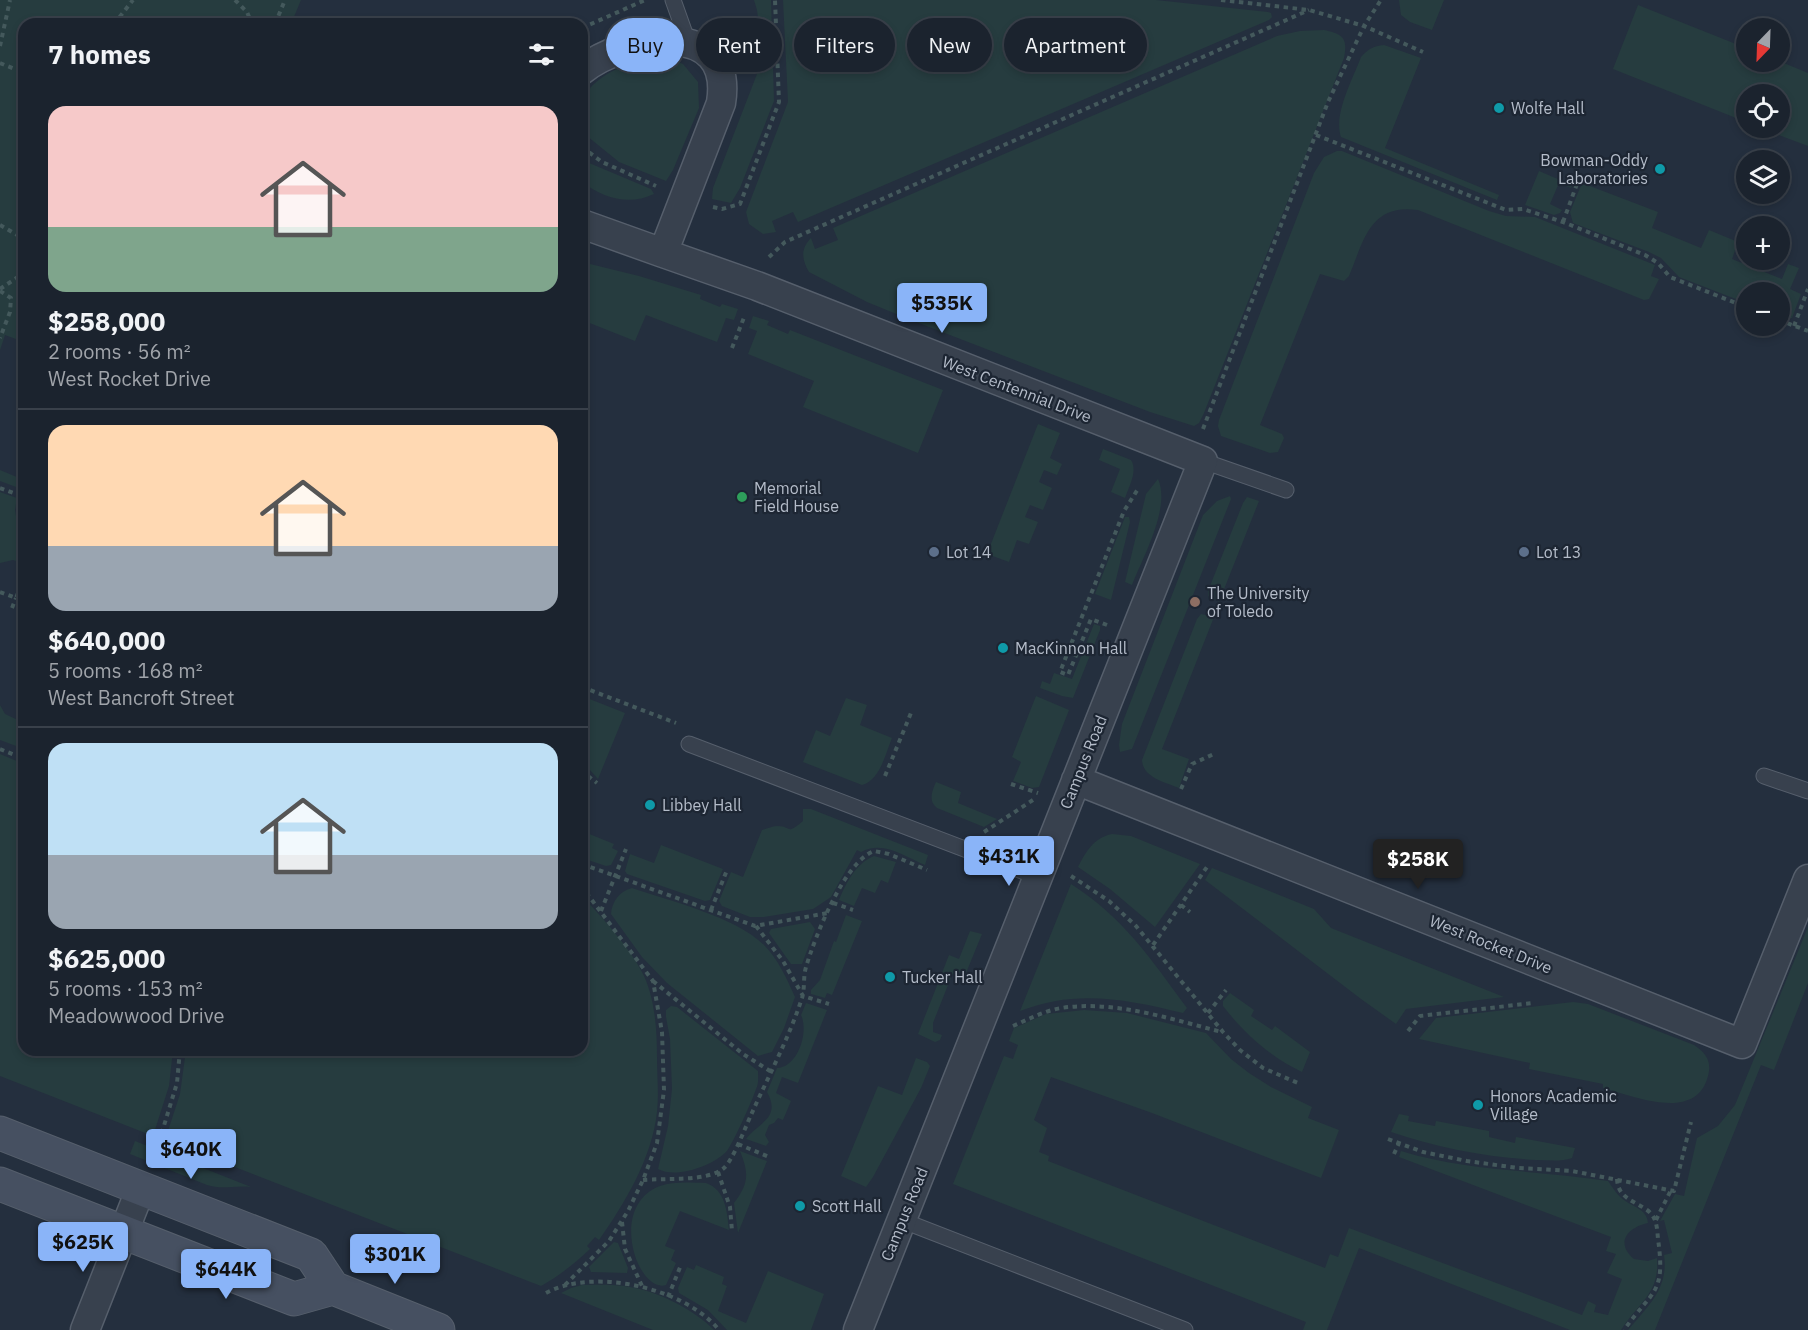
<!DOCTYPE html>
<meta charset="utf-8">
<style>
body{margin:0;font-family:"IBM Plex Sans",sans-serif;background:#282f3a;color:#f1f3f6;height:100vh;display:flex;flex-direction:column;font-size:22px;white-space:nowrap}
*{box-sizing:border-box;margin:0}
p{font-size:20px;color:#a0a4aa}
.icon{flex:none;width:33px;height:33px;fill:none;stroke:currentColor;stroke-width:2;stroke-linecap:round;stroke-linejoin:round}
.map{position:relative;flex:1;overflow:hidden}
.drawer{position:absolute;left:18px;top:18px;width:570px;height:1038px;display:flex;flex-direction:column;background:#1b232e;border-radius:18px;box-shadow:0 3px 9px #0003,0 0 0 2px #39404a}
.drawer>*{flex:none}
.top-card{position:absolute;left:606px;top:18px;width:570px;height:54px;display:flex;gap:12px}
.needle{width:39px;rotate:203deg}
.fabs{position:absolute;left:1736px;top:18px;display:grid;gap:12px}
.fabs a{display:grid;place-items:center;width:54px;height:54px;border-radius:50%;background:#1b232e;box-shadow:0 3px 9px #0003,0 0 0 2px #39404a;font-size:30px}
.price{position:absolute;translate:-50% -51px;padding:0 14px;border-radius:6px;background:#8ab4f8;color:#111;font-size:20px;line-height:39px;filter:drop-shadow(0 2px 3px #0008)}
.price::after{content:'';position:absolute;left:50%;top:36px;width:18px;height:14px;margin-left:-9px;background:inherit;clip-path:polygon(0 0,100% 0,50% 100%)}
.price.on{background:#222;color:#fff}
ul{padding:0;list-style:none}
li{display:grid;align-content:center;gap:12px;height:318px;padding:0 30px}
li+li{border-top:2px solid #39404a}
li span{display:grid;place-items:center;height:186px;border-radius:18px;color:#555}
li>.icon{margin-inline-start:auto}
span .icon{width:108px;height:108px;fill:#fffc;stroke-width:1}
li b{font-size:26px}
h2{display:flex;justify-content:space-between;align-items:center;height:72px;padding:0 30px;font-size:26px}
.pill{padding:0 21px;border-radius:27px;background:#1b232e;box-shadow:0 3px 9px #0003,0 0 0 2px #39404a;font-size:21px;line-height:54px}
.pill.on{background:#8ab4f8;color:#111}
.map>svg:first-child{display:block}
.green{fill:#263c3f}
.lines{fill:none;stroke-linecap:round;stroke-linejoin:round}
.service-casing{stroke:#565f6c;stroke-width:17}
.minor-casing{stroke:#565f6c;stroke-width:31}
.secondary-casing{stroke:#565f6c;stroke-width:35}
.path{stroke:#44595c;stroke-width:4;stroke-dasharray:4.5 4.5;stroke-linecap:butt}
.service{stroke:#38414e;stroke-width:15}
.minor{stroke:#38414e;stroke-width:28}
.secondary{stroke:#465061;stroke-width:33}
.culture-dot{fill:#0f9aa8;stroke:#1d2633;stroke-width:2}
.leisure-dot{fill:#2e9e5b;stroke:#1d2633;stroke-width:2}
.service-dot{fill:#5c6f8a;stroke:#1d2633;stroke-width:2}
.education-dot{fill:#8d6e63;stroke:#1d2633;stroke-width:2}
.labels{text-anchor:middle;stroke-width:4.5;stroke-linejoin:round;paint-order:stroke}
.poi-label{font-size:16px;fill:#b4bcc9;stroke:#1d2633;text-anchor:start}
.street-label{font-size:16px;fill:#b4bcc9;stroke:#1d2633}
</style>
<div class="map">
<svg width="1808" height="1330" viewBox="0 0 1808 1330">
<rect width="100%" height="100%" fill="#242f3e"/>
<path class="green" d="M0 0H301L291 24H24V342L5 335 0 350Z
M754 0H771L774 101 740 188 731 203 712 199 713 188 757 74 761 41 757 10Z
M783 0H1156L1268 12 1271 13 1272 17 1269 20 798 222 793 212 772 221 776 232 763 234 749 224 746 212 788 102Z
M1399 0H1444L1432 30 1410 22 1401 15Z
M1638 5 1746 48V62L1779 61 1808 73V146L1760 128H1779V94H1746V122L1613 69Z
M1324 30C1343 34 1348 38 1344 58L1204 413 1199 423 1194 426 1150 412 911 320 867 302 809 272C802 260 800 249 811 238L815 249 838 240 833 228 1277 36 1300 31Z
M1384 45 1421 58 1385 148 1499 195 1497 200 1341 137C1333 114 1353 79 1361 57 1368 49 1373 46 1384 45Z
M657 56 669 58 683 64 698 82 699 108 673 170 666 181 619 162 582 132C582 123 580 111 582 103 588 77 633 59 657 56Z
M1337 151H1342L1489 211 1506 216 1535 217 1655 265 1651 276 1659 279 1649 299 1644 300 1418 210C1370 203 1364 240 1349 276L1344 281 1320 274 1260 425 1282 434 1284 438 1278 452 1270 453 1221 436 1218 426 1219 420 1314 173 1324 157Z
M582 160 651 189 654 194C629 206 603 198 582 182Z
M1539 171 1567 183 1570 177 1574 179 1571 188 1559 183 1550 204 1562 210 1560 213 1554 215 1525 205Z
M1582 183 1658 212 1652 228 1701 248 1709 230 1738 242 1732 259 1782 279 1788 264 1799 268 1790 289 1801 294 1792 318 1785 319 1779 316V292H1746V303L1679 277 1661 258 1649 252 1573 223 1570 212Z
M582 262 639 276 701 295 700 299 720 307 722 304 738 309 734 320 726 318 717 342 646 315 635 341 582 320Z
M753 316 769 321 767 325 788 334 790 330 943 390 918 453 803 407 814 381 748 354 757 331 749 328Z
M1038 424 1060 433 1050 458 1062 464 1057 475 1044 470 1039 482 1052 488 1043 510 1030 505 1025 517 1038 522 1029 544 1017 540 1009 562 987 554Z
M1103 449 1131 460C1138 471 1129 486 1125 498L1111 492 1120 469 1099 460Z
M0 470 24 480V490L0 481Z
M1158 479C1171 507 1143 557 1132 585L1125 582 1146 494Z
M0 492 17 498 15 510 16 516 24 528V557L22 563 13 560 0 563Z
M1230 496 1231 499 1132 749 1120 752 1119 745 1122 724 1203 515 1217 501Z
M1247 497 1259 501 1219 602 1208 596V591L1243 503Z
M1125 517H1129L1130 522 1111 600 1095 594Z
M1201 614 1214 617 1162 749 1189 759 1179 788C1165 782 1143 778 1142 760L1197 619Z
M1094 624 1100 626V630L1073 698 1062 696 1040 688 1042 681 1050 684 1054 673 1072 679Z
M582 696 625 713 598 779 582 761Z
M1036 696 1069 710 1039 787 1032 788 1013 781 1021 762 1012 757Z
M846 698 867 705 860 725 892 738C885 755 880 780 862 785L803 762 816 730 830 736Z
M0 705 5 714 20 721 24 719V749L0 740Z
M0 754 24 764V1050H173L169 1086 153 1136 0 1076Z
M936 782 961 792 958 803 997 819 984 827 937 808C928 801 932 791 936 782Z
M803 809H811L928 855 925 865C904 856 883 840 861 852L857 850 831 897 813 909 764 917H750L722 906 719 901 731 872 743 877 762 830C766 829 773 826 777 826 793 826 785 836 803 821Z
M582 831 614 844 612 848 618 851 611 865 606 866 582 858Z
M1112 834 1131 836 1200 864 1155 927 1110 889 1078 867C1086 852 1093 838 1112 834Z
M661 845 723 869 710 900 705 901 627 874 625 871 630 854 654 863Z
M874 856 896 862 888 883 881 880 875 893 862 888 854 906 839 900C846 883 856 863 874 856Z
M1212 868 1314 909 1331 928 1504 997 1406 1009 1396 1024 1361 999 1205 880Z
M1071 884C1124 918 1150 958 1187 1008L1183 1013C1126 999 1076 989 1020 1011Z
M632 888C670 901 736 917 764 945 778 959 787 979 795 997L784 1028 772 1052 758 1056 667 983 642 957 611 914C612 901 620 891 632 888Z
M582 896C602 917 632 950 644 976 655 1000 657 1030 657 1057 657 1075 659 1094 657 1112 652 1158 625 1203 599 1240L595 1237 587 1246 590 1249C574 1264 559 1276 541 1286L165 1140 180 1094 186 1050H582Z
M846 915 862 921 832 995 827 993 825 998 811 994V990L820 980 834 941 836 942Z
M810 922 815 929 802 964H791L769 933 771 929Z
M1808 927V983L1774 1070 1761 1065 1655 1330H1628C1647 1307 1669 1289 1664 1255L1672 1253 1664 1220 1660 1221 1675 1194 1684 1196 1697 1138 1718 1126 1735 1105Z
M970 931 982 934 966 973 956 972 952 975 933 1023V1032L942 1035 940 1040 935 1042 918 1034 949 955 959 959Z
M1230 993 1254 1010 1251 1016 1272 1030 1275 1026 1310 1052 1302 1072C1271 1058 1243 1032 1223 1006V1001Z
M1573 1002 1588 1004 1694 1045C1706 1053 1712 1061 1708 1076 1696 1123 1634 1096 1603 1088V1084L1529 1069 1530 1063 1419 1039 1436 1018Z
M806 1003 827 1010 798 1083 782 1077 776 1093 791 1101 783 1120 778 1118 774 1123 769 1125 765 1135 769 1142 766 1146 746 1139C757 1123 782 1119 767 1092L777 1068C798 1067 809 1032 801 1015Z
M671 1006 677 1007 758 1071C758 1078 759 1083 756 1089 753 1099 732 1146 726 1152 712 1166 676 1179 658 1169L668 1126 672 1089 670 1039 666 1017V1010Z
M1084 1010 1127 1013 1206 1033 1231 1059 1249 1073 1271 1087 1312 1107 1308 1118 1339 1130 1321 1178 1152 1113 1051 1077 1034 1120 1047 1128 1039 1152 1049 1156 1048 1161 1325 1268 1330 1254 1338 1257 1349 1228 1582 1315 1588 1301 1596 1305 1594 1312 1608 1315 1622 1279 1607 1273 1616 1254 1606 1251 1611 1237 1399 1157 1401 1151C1469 1172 1539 1170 1608 1181 1613 1188 1617 1195 1624 1200 1633 1207 1647 1209 1648 1223 1629 1227 1614 1242 1634 1259L1648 1261 1657 1258C1660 1294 1638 1303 1621 1330H1570L1359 1248 1327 1330H1303L1306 1322 953 1184 1004 1056 1013 1059 1018 1045 1009 1041 1014 1028 1046 1014Z
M916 1058 927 1062 930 1066 921 1088 873 1177 866 1187 841 1176 878 1086 902 1095Z
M1399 1114 1409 1116 1408 1121 1435 1126 1436 1121 1489 1131V1137L1515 1143 1516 1137 1575 1148 1572 1158C1561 1162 1548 1160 1536 1160 1486 1157 1438 1148 1391 1132Z
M135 1141 251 1187C235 1185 222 1190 207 1185L130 1154Z
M740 1151 767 1161 738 1233 734 1203C749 1183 749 1174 740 1151Z
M706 1183C726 1190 727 1212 729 1230L680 1211 665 1246 675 1250 671 1260 676 1263 666 1285C638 1294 607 1206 660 1186 674 1181 692 1183 706 1183Z
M614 1242 618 1243 628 1268 627 1273 591 1272 589 1267Z
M696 1265 724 1277 722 1284 727 1286 718 1311 746 1323 768 1271 824 1294 811 1330H727L708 1310 679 1293 678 1288 687 1267 694 1270Z
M582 1285C598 1285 614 1284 630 1287 657 1291 695 1310 714 1330H653L561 1293 571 1288Z"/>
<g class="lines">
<defs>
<path id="service" d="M673 0 688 42
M1203 461 1286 490
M689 744 1038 877
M1764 776 1808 791
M901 1220 1185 1330"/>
<path id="minor" d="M582 70C625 36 735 16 721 103L663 253 582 224
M663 253 757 286 1203 461 858 1330
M1076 780 1742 1044 1808 879
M85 1330 141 1188"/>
<path id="secondary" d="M0 1133 311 1255 333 1288 438 1330
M0 1184 294 1299 333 1288"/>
</defs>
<use href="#service" class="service-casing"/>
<use href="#minor" class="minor-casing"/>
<use href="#secondary" class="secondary-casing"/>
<path class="path" d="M235 0 247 12 252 24
M1221 0 1309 10 1364 26 1423 52
M114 24 133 0
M275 24 285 0
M582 28 645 0
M0 46 10 0
M0 63 24 73
M1316 135 1506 210 1523 209 1563 222 1645 255 1658 263 1670 277 1746 307
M582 147 602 162 656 186
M713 207 722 209 740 204 779 102 775 0
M1563 222 1578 181
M0 225 24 239
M769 257 785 242 1309 10
M0 289 24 273
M0 291 11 298 10 312 0 338
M1779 320 1808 331
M1794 326 1808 289
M732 348 745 315
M1203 429 1328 102 1364 26 1381 0
M0 488 24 497
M0 592 16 598 24 578
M12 608 16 598
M1107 625 1091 619 1068 675 1060 672 1124 511 1138 489
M582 687 676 723
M0 749 24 759
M582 769 588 776 582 790
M588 776 597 783
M885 776 911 713
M1011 784 1038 793
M1181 789 1192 764 1216 753
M984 832 1036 798
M582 864 755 926 828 913
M1071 876 1109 901 1136 926 1223 1032 1240 1050 1263 1068 1298 1083
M833 903 853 910
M1181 905 1190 912
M711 910 727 870
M601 911 626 849
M756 926 783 961 803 996 829 1004
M1153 945 1209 864
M653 981 743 1054 770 1071
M1208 1013 1226 990
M1013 1026C1029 1019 1044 1011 1061 1008 1115 1000 1170 1019 1222 1032
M1408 1031 1420 1016 1533 1003
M1388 1139 1423 1152 1467 1161 1518 1168 1572 1171 1674 1191 1691 1122
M159 1142 177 1083 180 1050
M738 1144 769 1157
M1394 1154 1399 1143
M718 1172 730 1207 732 1231
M1617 1179C1618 1198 1633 1200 1647 1210 1657 1217 1657 1228 1658 1239 1666 1295 1652 1290 1624 1330
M643 1180C664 1178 708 1182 724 1168 733 1160 745 1128 751 1115 768 1077 789 1038 802 998 805 988 803 977 806 967 815 937 844 862 874 851L889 854 927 870
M1656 1220 1671 1190
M622 1222 625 1249 642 1286
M565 1285 609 1241 628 1211 643 1180 657 1143 664 1090 662 1032 653 981 582 887
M546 1293C594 1267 685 1288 719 1330
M668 1297 681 1265"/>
<use href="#service" class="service"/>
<use href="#minor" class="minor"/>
<use href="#secondary" class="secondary"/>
</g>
<g class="culture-dot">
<circle cx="1499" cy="108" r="6"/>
<circle cx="1660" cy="169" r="6"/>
<circle cx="1003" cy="648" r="6"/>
<circle cx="650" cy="805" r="6"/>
<circle cx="890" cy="977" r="6"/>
<circle cx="1478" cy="1105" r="6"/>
<circle cx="800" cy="1206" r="6"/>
</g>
<circle class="leisure-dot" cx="742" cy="497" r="6"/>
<g class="service-dot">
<circle cx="934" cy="552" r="6"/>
<circle cx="1524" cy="552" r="6"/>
</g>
<circle class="education-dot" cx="1195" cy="602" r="6"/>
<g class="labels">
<g class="poi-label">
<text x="1511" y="114">Wolfe Hall</text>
<text x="1648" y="166" text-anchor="end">Bowman-Oddy<tspan x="1648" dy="18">Laboratories</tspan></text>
<text x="754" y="494">Memorial<tspan x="754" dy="18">Field House</tspan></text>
<text x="946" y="558">Lot 14</text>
<text x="1536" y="558">Lot 13</text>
<text x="1207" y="599">The University<tspan x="1207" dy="18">of Toledo</tspan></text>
<text x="1015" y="654">MacKinnon Hall</text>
<text x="662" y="811">Libbey Hall</text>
<text x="902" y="983">Tucker Hall</text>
<text x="1490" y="1102">Honors Academic<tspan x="1490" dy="18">Village</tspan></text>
<text x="812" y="1212">Scott Hall</text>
</g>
<g class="street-label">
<text transform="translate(1017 389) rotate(21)" y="6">West Centennial Drive</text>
<text transform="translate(1083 762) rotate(-68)" y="6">Campus Road</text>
<text transform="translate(1491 944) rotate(22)" y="6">West Rocket Drive</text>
<text transform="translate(904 1214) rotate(-68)" y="6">Campus Road</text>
</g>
</g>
</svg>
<div class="fabs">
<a><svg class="needle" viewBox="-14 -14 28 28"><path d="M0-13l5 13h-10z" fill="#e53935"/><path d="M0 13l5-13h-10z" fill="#a0a4aa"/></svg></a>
<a><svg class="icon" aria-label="locate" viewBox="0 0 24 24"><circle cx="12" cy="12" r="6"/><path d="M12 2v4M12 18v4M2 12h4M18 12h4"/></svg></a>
<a><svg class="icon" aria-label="layers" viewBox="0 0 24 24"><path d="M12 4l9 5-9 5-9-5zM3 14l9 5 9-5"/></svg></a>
<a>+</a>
<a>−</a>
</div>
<b class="price" style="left:942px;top:334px">$535K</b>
<b class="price" style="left:1009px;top:887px">$431K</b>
<b class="price on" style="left:1418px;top:890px">$258K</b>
<b class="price" style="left:191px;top:1180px">$640K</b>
<b class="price" style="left:83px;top:1273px">$625K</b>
<b class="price" style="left:395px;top:1285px">$301K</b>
<b class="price" style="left:226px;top:1300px">$644K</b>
<div class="top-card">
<a class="pill on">Buy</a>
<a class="pill">Rent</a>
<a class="pill">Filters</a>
<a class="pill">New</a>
<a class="pill">Apartment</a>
</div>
<section class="drawer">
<h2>7 homes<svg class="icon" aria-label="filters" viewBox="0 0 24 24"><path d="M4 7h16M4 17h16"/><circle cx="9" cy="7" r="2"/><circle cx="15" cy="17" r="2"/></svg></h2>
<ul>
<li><span style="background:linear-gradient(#f6c9c9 65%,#7fa58c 0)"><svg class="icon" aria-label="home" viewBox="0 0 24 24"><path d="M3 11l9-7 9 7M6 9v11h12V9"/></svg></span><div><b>$258,000</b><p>2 rooms · 56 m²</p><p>West Rocket Drive</p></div></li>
<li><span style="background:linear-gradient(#ffd9b3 65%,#9aa5b1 0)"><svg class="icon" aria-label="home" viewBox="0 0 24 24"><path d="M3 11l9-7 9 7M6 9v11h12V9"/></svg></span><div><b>$640,000</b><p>5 rooms · 168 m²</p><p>West Bancroft Street</p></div></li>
<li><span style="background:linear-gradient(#bfe0f5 60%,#9aa5b1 0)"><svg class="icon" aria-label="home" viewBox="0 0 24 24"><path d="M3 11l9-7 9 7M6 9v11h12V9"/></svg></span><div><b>$625,000</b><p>5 rooms · 153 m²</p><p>Meadowwood Drive</p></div></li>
</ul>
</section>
</div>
